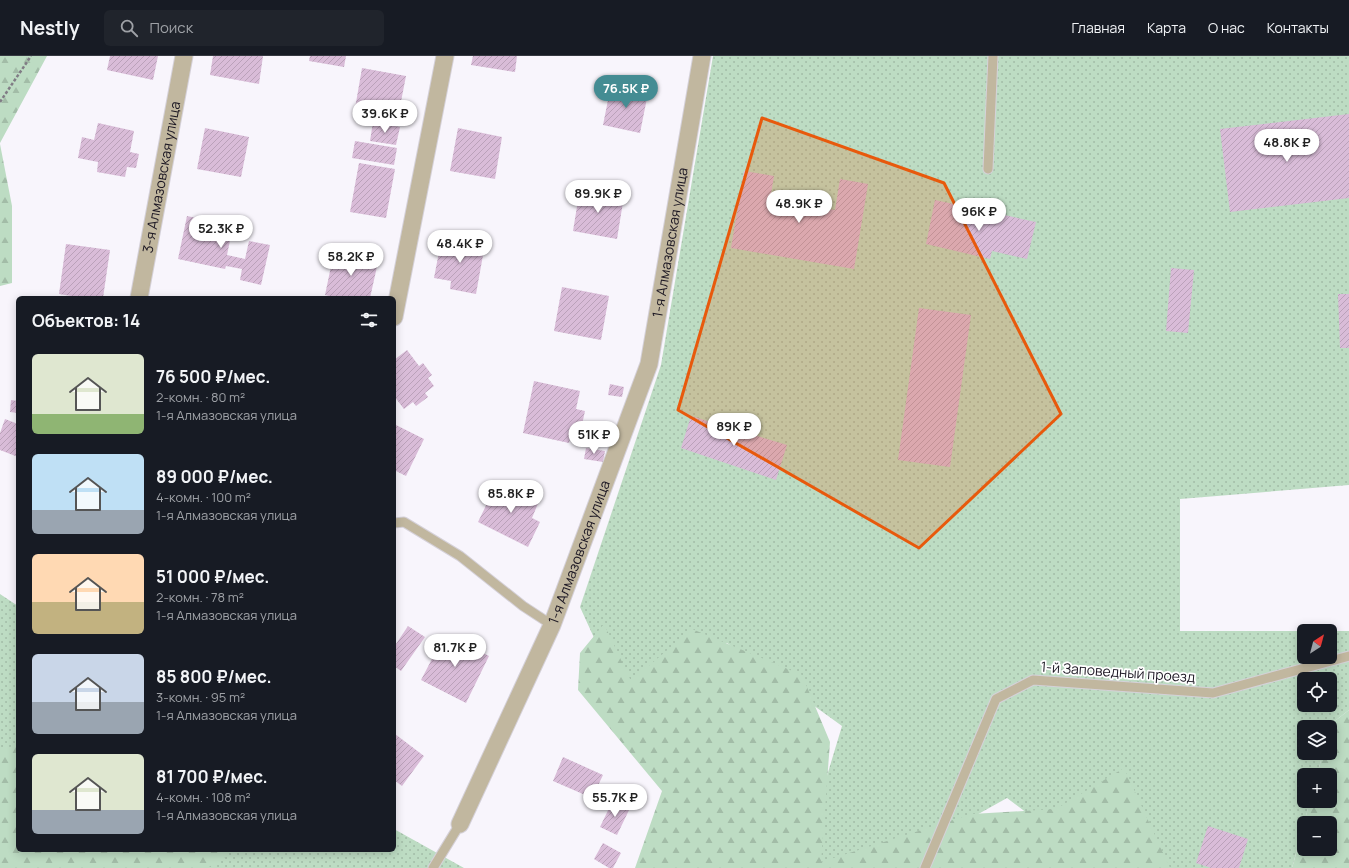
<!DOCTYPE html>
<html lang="ru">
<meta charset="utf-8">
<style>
body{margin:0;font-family:Manrope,sans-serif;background:#20242c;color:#f1f3f6;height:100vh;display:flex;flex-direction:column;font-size:15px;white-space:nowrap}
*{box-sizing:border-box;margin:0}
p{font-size:13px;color:#9ea1a6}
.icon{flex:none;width:22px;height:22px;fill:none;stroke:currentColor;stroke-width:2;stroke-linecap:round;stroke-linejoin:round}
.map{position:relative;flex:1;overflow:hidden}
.drawer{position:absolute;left:16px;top:240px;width:380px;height:556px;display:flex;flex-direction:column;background:#171b24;border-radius:6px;box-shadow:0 2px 10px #0003}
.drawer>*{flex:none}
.needle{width:26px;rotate:36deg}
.tools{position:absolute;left:1297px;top:568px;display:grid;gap:8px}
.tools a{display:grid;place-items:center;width:40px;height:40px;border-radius:6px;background:#171b24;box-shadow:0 2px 10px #0003;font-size:20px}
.price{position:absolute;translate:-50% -34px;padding:0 9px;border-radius:14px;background:#fff;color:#222;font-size:13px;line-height:26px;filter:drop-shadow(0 1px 2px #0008)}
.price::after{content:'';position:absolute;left:50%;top:24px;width:12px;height:9px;margin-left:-6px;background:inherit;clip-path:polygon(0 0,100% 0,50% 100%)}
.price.active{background:#448c93;color:#fff}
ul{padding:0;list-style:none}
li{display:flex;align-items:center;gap:12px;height:100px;padding:0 16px}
li span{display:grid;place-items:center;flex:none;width:112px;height:80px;border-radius:6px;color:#555}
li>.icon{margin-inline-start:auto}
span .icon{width:48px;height:48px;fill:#fffc;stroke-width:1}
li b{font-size:17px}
h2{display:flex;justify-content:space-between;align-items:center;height:48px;padding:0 16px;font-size:17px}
header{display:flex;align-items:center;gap:24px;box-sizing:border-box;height:56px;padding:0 20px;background:#171b24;border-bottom:1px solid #363941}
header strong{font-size:19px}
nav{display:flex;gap:22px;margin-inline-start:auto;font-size:14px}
.search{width:280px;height:36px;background:#20242c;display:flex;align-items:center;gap:10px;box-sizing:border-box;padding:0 14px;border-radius:6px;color:#9ea1a6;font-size:15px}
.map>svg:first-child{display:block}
.green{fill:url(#green-dots);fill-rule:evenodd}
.forest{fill:url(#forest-firs)}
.building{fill:url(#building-hatch)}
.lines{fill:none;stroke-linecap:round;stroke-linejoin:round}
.service-casing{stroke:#d5d1d9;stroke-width:11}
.minor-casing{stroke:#d5d1d9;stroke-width:19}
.path{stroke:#807c85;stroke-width:2.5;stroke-dasharray:3 2;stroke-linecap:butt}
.service{stroke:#c1b79f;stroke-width:9}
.minor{stroke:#c1b79f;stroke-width:17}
.marked{fill:#e8590c;fill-opacity:0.2;stroke:#e8590c;stroke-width:3;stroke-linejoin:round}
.labels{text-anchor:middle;stroke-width:3.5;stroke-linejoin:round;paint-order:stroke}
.street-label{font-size:14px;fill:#1b1622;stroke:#fff}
</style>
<header>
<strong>Nestly</strong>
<div class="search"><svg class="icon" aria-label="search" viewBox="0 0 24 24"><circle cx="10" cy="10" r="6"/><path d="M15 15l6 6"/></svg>Поиск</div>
<nav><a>Главная</a><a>Карта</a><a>О нас</a><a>Контакты</a></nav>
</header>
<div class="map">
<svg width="1349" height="812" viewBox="0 0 1349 812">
<defs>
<pattern id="green-dots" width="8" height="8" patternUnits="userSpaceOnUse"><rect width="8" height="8" fill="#bddcc3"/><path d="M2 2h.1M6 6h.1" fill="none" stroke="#a2bca7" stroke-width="1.8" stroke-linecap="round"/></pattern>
<pattern id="forest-firs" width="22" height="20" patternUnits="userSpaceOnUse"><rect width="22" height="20" fill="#bddcc3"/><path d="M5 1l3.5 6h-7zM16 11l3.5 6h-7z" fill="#a2bca7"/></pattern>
<pattern id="building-hatch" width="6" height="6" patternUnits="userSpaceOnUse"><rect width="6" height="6" fill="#d9bcd8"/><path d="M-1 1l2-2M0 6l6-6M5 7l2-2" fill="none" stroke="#baa1b9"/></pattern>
</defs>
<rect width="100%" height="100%" fill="#f8f5fc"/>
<path class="green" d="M713 0H1349V429L1180 443V575H1349V654L1331 668 1330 673V671H1304V697H1323L1317 719H1304V745H1310L1292 812H1103L1079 796 1007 742 905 799 797 812 823 733 842 670 727 587 659 614 620 639 580 551 661 309ZM1304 575H1330V601H1304ZM1304 623H1330V649H1304Z
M0 538 18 550V794H394V773L464 812H0Z"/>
<path class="forest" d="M0 0H47L0 87Z
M0 88 12 150V227L0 230Z
M604 568 631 625 692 573 802 619 830 686 821 806 972 758 1056 753 1124 712 1170 812H635L662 735 578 634 580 597Z
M1349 654V812H1292L1304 769V793H1330V767H1304L1310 745H1330V719H1317L1323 697H1330V673L1331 668Z
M18 690V794H229V799L207 812H0V692Z"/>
<path class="building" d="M110 0H158L153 24 107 14Z
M213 0H263L259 28 210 19Z
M310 0H346L344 11 309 5Z
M473 0H517L515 16 471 9Z
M362 12 406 20 397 66 354 58Z
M611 29 648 37 640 77 603 69Z
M1349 58V142L1230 156 1220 73Z
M373 66 400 71 396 89 370 85Z
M98 67 134 75 130 96 139 98 136 112 127 111 125 121 97 116 98 106 78 102 82 81 94 84Z
M205 72 249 81 241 121 197 113Z
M458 72 502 81 495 123 450 115Z
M355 85 397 92 394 109 352 102Z
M359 107 395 113 386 162 350 156Z
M744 115 774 120 770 144 835 154 840 123 868 128 854 213 731 192Z
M580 132 624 140 617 183 573 175Z
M935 144 1036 166 1027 203 992 195 990 203 926 188Z
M187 160 233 170 227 199 245 203 249 185 270 189 261 229 240 224 242 213 226 210 225 213 178 203Z
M442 180 485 188 476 238 450 233 451 225 434 222Z
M66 188 110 194 103 242H83L59 238Z
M334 196 378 206 370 242H337L325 239Z
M1171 212 1194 214 1188 277 1166 275Z
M562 231 609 240 601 284 554 275Z
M1338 238H1349V292H1340Z
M919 252 971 259 950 411 898 404Z
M407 294 419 310 423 307 432 319 428 322 434 330 425 337 428 341 416 350 413 346 404 353 394 340V304Z
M534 325 580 335 576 353 585 355 580 378 572 376 569 387 523 377Z
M610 328 624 331 622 341 608 339Z
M11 344 18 345V357L10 356Z
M691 360 787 389 776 424 681 392Z
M5 363 18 368V401L0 394V377Z
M394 368 424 383 406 420 394 414Z
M586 392 605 395 603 406 584 403Z
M498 425 539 445 532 462 540 466 528 491 478 466Z
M408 570 425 581 401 615 394 610V591Z
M445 578 489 600 466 647 421 624Z
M395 678 424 700 402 730 394 724Z
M563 701 603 719 592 742 553 725Z
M613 744 630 752 617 779 600 771Z
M1208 770 1248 783 1239 812H1211L1196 807Z
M603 787 621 797 613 812H609L594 803Z"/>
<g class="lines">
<defs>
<path id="service" d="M988 113 993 0
M394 467 404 466 460 500 523 550 552 569
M433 812 460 768
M925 812 996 643 1033 624 1213 637 1349 600"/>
<g id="minor">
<path id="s1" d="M139 242 184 0"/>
<path d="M394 261 445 0"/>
<path id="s2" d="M460 768 552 569 649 308 702 0"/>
</g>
</defs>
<use href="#service" class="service-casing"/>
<use href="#minor" class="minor-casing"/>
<path class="path" d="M0 46 31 0"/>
<use href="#service" class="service"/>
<use href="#minor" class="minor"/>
</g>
<path class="marked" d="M762 62 944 127 1061 358 919 492 678 354Z"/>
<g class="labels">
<g class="street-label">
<text dy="5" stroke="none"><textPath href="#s1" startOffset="123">3-я Алмазовская улица</textPath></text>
<text dy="5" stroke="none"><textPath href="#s2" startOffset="621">1-я Алмазовская улица</textPath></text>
<text dy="5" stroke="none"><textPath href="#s2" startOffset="297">1-я Алмазовская улица</textPath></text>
<text transform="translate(1118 616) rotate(4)" y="5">1-й Заповедный проезд</text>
</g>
</g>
</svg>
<div class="tools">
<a><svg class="needle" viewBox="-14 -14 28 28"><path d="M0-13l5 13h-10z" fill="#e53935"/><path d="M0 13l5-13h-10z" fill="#9ea1a6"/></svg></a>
<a><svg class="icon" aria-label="locate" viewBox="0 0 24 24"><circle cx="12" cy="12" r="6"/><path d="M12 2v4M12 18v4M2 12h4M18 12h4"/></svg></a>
<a><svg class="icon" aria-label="layers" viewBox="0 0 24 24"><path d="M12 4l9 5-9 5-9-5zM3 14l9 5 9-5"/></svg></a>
<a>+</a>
<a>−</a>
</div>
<b class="price active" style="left:626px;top:53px">76.5K ₽</b>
<b class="price" style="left:385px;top:78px">39.6K ₽</b>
<b class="price" style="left:1287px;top:107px">48.8K ₽</b>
<b class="price" style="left:598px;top:158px">89.9K ₽</b>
<b class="price" style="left:799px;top:168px">48.9K ₽</b>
<b class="price" style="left:979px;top:176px">96K ₽</b>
<b class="price" style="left:221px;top:193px">52.3K ₽</b>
<b class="price" style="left:460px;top:208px">48.4K ₽</b>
<b class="price" style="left:351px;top:221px">58.2K ₽</b>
<b class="price" style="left:734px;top:391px">89K ₽</b>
<b class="price" style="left:594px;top:399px">51K ₽</b>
<b class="price" style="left:511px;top:458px">85.8K ₽</b>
<b class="price" style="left:455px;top:612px">81.7K ₽</b>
<b class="price" style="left:615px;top:762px">55.7K ₽</b>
<section class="drawer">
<h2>Объектов: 14<svg class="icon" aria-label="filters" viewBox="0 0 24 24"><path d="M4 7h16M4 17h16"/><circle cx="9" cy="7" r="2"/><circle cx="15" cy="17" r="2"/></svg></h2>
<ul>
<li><span style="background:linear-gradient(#dfe7d0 75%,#8fb573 0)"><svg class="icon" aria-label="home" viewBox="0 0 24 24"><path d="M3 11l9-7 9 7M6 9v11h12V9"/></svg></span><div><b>76 500 ₽/мес.</b><p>2-комн. · 80 m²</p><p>1-я Алмазовская улица</p></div></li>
<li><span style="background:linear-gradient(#bfe0f5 70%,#9aa5b1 0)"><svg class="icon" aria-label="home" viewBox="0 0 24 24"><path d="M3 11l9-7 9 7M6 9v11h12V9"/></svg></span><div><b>89 000 ₽/мес.</b><p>4-комн. · 100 m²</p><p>1-я Алмазовская улица</p></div></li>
<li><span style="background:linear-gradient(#ffd9b3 60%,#c2b280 0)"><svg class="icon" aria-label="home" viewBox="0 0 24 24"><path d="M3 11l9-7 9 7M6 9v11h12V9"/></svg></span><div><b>51 000 ₽/мес.</b><p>2-комн. · 78 m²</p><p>1-я Алмазовская улица</p></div></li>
<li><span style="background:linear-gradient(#c9d6e8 60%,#9aa5b1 0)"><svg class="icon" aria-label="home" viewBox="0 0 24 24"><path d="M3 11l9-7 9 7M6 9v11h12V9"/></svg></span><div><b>85 800 ₽/мес.</b><p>3-комн. · 95 m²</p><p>1-я Алмазовская улица</p></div></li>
<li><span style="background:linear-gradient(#dfe7d0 70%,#9aa5b1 0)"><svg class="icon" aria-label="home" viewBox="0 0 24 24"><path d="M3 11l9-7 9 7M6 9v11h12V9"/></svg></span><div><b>81 700 ₽/мес.</b><p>4-комн. · 108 m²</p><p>1-я Алмазовская улица</p></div></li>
</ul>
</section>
</div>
